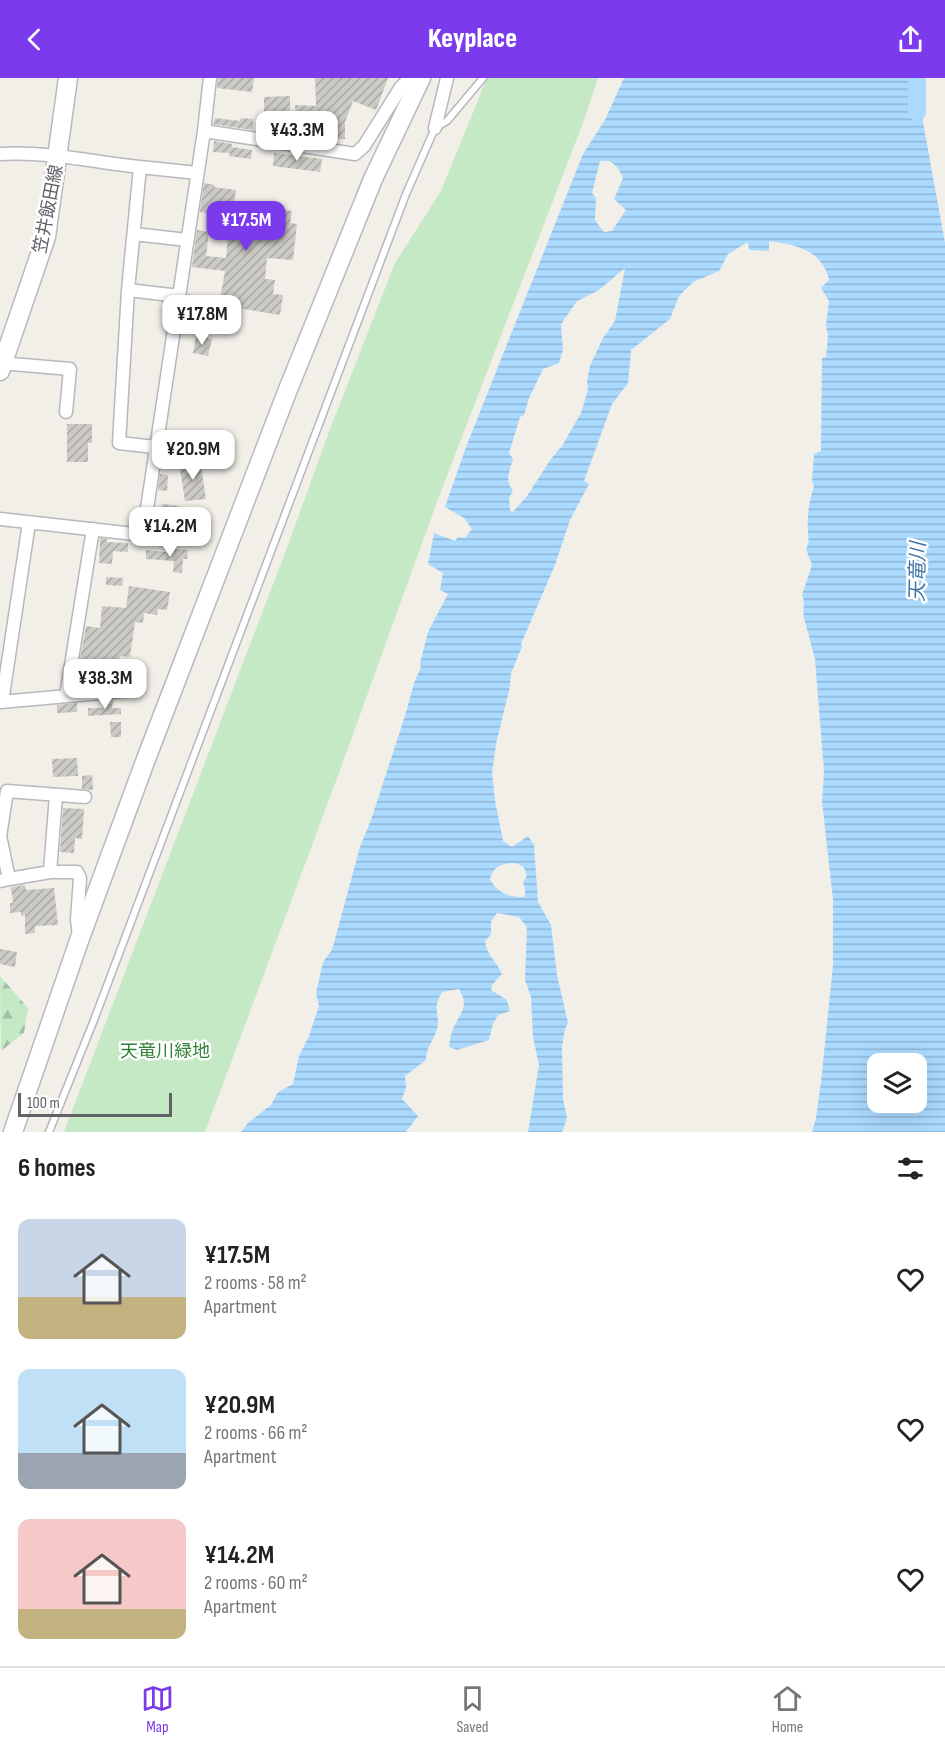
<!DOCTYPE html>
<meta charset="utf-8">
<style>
body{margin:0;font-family:"Sofia Sans Condensed","Noto Sans JP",sans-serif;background:#f6f6f6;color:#222;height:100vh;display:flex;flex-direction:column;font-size:22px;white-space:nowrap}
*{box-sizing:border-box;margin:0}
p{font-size:20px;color:#767676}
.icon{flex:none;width:33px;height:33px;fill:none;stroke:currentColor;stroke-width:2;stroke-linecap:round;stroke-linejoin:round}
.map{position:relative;height:1054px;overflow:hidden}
.panel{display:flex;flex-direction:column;background:#fff;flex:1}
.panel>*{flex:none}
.buttons{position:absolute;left:867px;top:975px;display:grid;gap:12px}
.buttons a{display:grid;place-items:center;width:60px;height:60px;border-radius:12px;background:#fff;box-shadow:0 6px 24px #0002;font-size:30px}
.scale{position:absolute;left:18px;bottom:15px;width:154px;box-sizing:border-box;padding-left:6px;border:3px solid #5f6368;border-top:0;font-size:16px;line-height:21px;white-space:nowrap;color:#5f6368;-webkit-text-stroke:4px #fff;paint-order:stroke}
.price{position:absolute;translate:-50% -51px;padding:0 14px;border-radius:12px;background:#fff;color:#222;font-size:20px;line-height:39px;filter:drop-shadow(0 2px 3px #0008)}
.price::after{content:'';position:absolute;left:50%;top:36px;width:18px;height:14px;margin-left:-9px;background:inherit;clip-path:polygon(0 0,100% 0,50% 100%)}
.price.current{background:#7c3aed;color:#fff}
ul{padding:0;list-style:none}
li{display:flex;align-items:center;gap:18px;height:150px;padding:0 18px}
li span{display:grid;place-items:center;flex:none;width:168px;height:120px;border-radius:12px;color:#555}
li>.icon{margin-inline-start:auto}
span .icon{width:72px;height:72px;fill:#fffc;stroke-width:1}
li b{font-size:26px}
h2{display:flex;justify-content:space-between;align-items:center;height:72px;padding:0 18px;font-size:26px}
header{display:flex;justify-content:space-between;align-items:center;height:78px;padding:0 18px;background:#7c3aed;color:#fff;font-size:27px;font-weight:800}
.tab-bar{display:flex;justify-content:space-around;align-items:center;height:84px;border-top:2px solid #e0e0e0;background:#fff;font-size:16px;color:#767676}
.tab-bar a{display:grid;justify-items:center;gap:3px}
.tab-bar .current{color:#7c3aed}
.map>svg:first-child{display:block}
.forest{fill:url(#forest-firs)}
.park{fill:#c5e8c5}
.water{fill:url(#water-rules);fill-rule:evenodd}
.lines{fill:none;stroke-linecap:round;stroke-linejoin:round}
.river{stroke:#aadaff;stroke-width:18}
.building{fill:url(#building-hatch)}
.lane-casing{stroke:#b5b8bc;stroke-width:9}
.street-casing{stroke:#b5b8bc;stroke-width:15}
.secondary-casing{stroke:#b6babf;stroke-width:21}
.lane{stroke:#fff;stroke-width:6}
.street{stroke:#fff;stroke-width:12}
.secondary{stroke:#fff;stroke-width:18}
.labels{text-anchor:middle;stroke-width:5;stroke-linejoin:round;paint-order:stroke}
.street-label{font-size:18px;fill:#5f6368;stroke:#fff}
.park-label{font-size:18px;fill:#348238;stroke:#fff}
.water-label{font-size:20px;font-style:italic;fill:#4174aa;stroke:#fff}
</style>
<header><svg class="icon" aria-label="back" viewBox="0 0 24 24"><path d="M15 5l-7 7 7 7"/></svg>Keyplace<svg class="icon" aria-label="share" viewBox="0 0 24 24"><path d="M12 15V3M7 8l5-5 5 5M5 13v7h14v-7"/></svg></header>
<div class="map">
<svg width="945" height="1054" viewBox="0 0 945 1054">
<defs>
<pattern id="forest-firs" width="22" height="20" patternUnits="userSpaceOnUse" patternTransform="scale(1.5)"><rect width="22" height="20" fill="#c5e8c5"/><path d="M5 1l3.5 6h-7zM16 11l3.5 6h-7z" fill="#a3c0a4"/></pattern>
<pattern id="water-rules" width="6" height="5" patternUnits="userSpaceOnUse" patternTransform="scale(1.5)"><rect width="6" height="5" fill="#aadaff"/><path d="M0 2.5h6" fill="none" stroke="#8eb4d2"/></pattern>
<pattern id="building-hatch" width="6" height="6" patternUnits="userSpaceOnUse" patternTransform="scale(1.5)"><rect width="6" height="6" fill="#cccac5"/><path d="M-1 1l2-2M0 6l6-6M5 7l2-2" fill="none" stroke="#a9a8a4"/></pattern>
</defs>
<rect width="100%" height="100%" fill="#f1efe8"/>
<path class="forest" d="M0 898 28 930 24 955 1 973Z"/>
<path class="park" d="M487 0H598L583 45 438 421 339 695 205 1054H64L288 467 330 351 395 185 441 113Z"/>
<path class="water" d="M624 0H915L945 165V1054H812L816 1040 821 1004 833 887V822L822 723 824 693 815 581C811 567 808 554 804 540 802 531 806 527 802 517L812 487 806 471C810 463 808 460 808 452 807 438 809 422 814 409L812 403 814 376 821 373 822 280 826 279 828 258 826 247 829 223 821 210 829 202C822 172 797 167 769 163V173L749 172 748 164 728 176 719 193 693 204 679 218 670 241 631 272 628 305 612 326 584 403 589 406 570 442 555 487 521 566 522 569 511 595 510 608 496 666 492 695 495 722 503 763 512 769 528 758 534 767 538 824 551 847 557 897 568 945 565 951 562 968 563 1021 567 1040 562 1054H528L539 987 533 959 531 919 525 902 527 849 519 839 497 835 491 843V856L485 863C487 877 496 883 502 896L492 907 491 912 507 922 510 933 498 937 493 946 489 962 457 972 449 969C450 964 450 958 452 954 458 936 471 931 459 911L442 914C431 933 441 935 437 951 434 962 426 969 426 982L405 998 406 1010 402 1021 418 1038 406 1054H241L248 1045 271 1027 278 1014 293 1006 299 978 309 958 319 928 316 915 323 884 332 872 360 769 371 742 405 638 414 605 421 589 420 585 428 554 448 516 440 512 443 495 428 486 434 455 455 463 458 459 465 460 472 451 464 440 445 429 466 369 583 76 605 42ZM600 83H610L618 90 623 100 614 121 626 132 612 153 604 154 595 142 596 120 592 115ZM625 190 615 243 603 260 590 288 587 304 588 312 581 335 562 368 551 381 527 418 512 435 510 432 509 420 513 412C504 404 510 392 513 381L509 375 520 339 524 337 529 320 543 291 559 285 563 272 561 246 577 223 599 212ZM512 785C522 786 525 789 527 798L523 804 525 810V819C510 820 497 815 490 801 493 789 500 786 512 785ZM878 986H916V1024H878Z"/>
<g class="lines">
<path class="river" d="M917 0V34"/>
</g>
<path class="building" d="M218 0H254L252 14 217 10Z
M315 0H388L376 32 353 23 345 44V61H332V64H330L318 62V56L298 58 295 27 316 28Z
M290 18V34H264V19Z
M215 40 240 43 241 40 253 41V52L213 46Z
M214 63 232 66V69L252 72 251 81 229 78 230 75 213 74Z
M274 75 322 81 320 94 273 88Z
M204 105 215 107 214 109 236 112 232 140 265 143 266 129 292 133 290 145 297 146 293 182 267 180 265 201 275 202 273 216 283 217 280 237 219 227 225 193 192 189 197 152 209 154 206 178 226 180 228 157 216 156 219 137 200 134Z
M188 216 207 221 198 248 183 246Z
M196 258 212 261 208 278 193 275Z
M67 346H92V365H88V384H67Z
M200 382 206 421 185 423 179 385Z
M160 396 168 397 167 413 158 412Z
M162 426 179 428 177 439 161 437Z
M100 460 107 461V464L128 465V474L113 473 112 486 99 485Z
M174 471 188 472 187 481H183L182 495 173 494 174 483 146 481V472L174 475Z
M106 499 123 500 122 508 106 507Z
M129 508 170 514 167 532 158 531 157 537 144 535 143 545 135 544 130 579 120 578 118 592 79 587 86 548 100 550 102 528 126 530Z
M113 622 112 630H121V636L88 638V630H103V623Z
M77 625V634L57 635V627Z
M110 644H121V659H111Z
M77 680 78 698 53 699 52 681Z
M92 697 93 712 82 711V698Z
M63 730 84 731 82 761 75 760 74 775 60 774Z
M25 807 26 812 54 810 58 847 35 848V855L25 856V837L21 838V834L10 835V825H13L11 809Z
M0 871 17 874 15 889 0 886Z"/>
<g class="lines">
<defs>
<path id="lane" d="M49 1054 94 942 406 116 435 50 447 43 483 0"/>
<path id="street" d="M435 50 447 0
M204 53 355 76 364 68 401 9 406 4 420 1
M0 76C47 73 93 84 140 89
M134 156 187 162
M128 212 179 218
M0 285 70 291 66 334
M155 369 119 365 128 212 140 89 197 95
M0 441 143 457 204 53 210 0
M66 618 93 451
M0 624 135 612
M2 624 29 445
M50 794H77L80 800 77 842 79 857
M9 801 50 794 56 717
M0 803 9 801 0 758 7 713 85 719"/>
<path id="secondary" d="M0 293 46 159 68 0
M13 1054 80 860 146 681 287 314 373 101 421 0"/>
</defs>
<use href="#lane" class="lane-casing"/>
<use href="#street" class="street-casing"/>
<use href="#secondary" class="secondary-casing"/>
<use href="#lane" class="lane"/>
<use href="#street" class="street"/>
<use href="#secondary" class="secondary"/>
</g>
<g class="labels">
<g class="street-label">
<text transform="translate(48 131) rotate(-79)" y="6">笠井飯田線</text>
</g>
<g class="park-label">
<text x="165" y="979">天竜川緑地</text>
</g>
<g class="water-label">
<text transform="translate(917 494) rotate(-89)" y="7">天竜川</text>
</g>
</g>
</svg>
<div class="buttons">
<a><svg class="icon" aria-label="layers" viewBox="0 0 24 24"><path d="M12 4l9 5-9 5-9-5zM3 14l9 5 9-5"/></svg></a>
</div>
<div class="scale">100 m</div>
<b class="price" style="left:297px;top:84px">¥43.3M</b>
<b class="price current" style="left:246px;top:174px">¥17.5M</b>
<b class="price" style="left:202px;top:268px">¥17.8M</b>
<b class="price" style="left:193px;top:403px">¥20.9M</b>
<b class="price" style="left:170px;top:480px">¥14.2M</b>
<b class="price" style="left:105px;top:632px">¥38.3M</b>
</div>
<section class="panel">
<h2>6 homes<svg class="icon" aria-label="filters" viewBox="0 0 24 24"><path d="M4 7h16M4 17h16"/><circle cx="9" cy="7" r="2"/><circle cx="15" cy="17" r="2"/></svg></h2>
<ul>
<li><span style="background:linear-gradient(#c9d6e8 65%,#c2b280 0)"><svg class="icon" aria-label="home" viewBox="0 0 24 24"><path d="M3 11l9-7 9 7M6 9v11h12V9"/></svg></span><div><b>¥17.5M</b><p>2 rooms · 58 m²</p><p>Apartment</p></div><svg class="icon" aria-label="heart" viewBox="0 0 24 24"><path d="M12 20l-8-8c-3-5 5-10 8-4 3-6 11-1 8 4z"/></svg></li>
<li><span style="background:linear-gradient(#bfe0f5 70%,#9aa5b1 0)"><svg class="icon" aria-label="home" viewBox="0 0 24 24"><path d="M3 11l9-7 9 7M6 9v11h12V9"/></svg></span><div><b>¥20.9M</b><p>2 rooms · 66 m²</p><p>Apartment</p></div><svg class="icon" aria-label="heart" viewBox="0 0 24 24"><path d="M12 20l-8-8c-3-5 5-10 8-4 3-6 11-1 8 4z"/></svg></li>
<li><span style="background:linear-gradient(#f6c9c9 75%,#c2b280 0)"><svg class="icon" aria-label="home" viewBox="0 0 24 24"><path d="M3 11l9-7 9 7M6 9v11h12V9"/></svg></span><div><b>¥14.2M</b><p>2 rooms · 60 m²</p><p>Apartment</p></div><svg class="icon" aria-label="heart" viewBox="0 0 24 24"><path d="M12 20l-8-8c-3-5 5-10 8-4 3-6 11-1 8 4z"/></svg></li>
</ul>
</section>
<nav class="tab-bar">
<a class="current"><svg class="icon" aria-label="map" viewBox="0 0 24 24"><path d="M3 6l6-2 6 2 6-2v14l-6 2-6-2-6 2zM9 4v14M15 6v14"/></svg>Map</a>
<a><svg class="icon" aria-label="saved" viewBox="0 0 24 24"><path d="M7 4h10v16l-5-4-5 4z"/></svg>Saved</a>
<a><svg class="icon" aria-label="home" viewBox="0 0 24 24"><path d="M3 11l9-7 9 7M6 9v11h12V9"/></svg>Home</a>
</nav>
